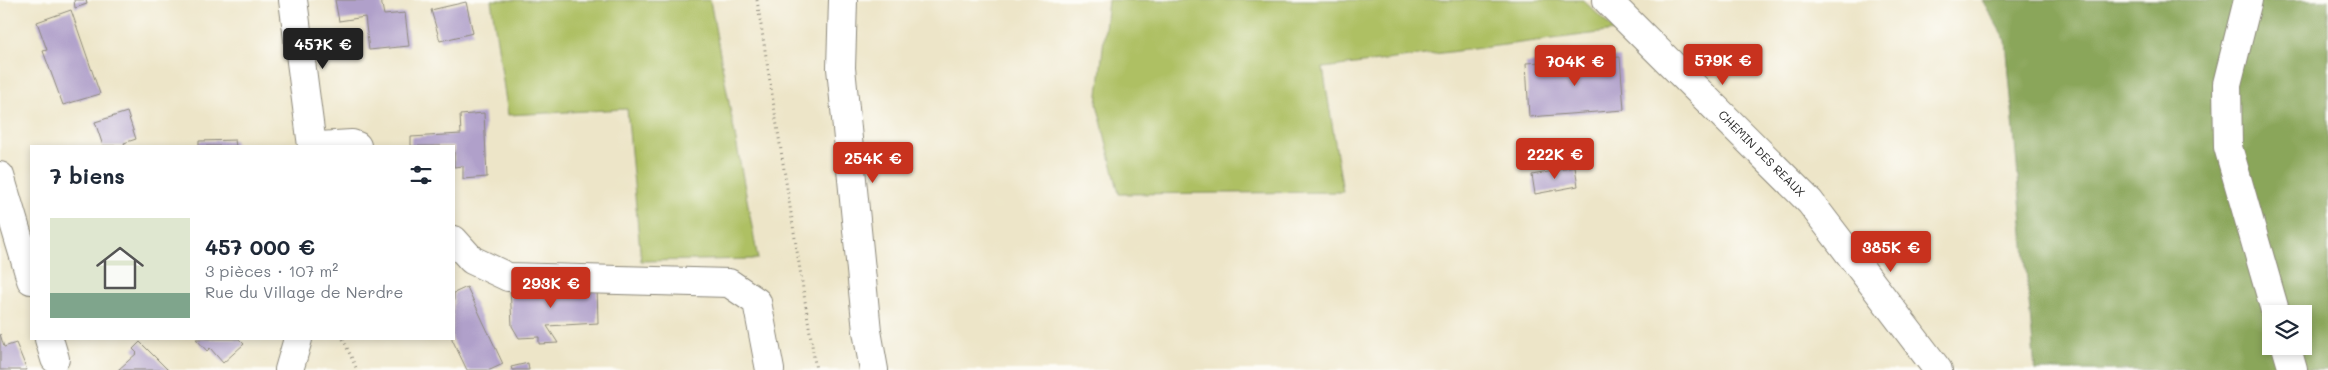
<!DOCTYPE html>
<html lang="fr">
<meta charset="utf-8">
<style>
body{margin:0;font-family:Mali,sans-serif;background:#f6f6f7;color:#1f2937;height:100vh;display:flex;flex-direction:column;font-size:19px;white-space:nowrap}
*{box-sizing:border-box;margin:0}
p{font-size:16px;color:#747a83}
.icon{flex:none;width:28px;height:28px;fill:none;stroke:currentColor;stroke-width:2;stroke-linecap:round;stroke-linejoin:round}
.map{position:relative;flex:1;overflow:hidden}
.details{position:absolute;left:30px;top:145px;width:425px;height:195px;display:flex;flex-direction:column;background:#fff;border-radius:0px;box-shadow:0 2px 8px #0003}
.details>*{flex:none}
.tools{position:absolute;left:2262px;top:305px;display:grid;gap:10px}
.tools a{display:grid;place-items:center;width:50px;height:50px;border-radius:0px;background:#fff;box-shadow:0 2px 8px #0003;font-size:25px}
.price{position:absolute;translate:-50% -42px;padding:0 11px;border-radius:5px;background:#c8321e;color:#fff;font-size:16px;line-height:32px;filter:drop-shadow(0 1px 2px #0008)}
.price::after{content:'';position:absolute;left:50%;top:30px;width:15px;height:11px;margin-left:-8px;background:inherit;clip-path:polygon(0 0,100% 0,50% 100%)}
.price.selected{background:#222;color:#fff}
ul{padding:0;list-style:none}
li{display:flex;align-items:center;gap:15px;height:125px;padding:0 20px}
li+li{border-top:1px solid #e0e1e3}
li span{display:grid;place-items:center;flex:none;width:140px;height:100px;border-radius:0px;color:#555}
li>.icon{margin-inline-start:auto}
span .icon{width:60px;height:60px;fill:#fffc;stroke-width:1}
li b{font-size:21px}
h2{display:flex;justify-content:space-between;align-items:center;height:60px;padding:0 20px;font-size:21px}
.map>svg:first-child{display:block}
.green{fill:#aec064;stroke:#6c7648}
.forest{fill:#8aa65a;stroke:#5a6842;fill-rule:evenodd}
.building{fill:#b0a0ca}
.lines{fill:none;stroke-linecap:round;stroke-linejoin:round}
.minor-casing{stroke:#8c887a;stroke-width:30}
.path{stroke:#8c887a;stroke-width:3;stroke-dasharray:1 4;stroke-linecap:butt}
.minor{stroke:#fff;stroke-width:28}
.labels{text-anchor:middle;stroke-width:4;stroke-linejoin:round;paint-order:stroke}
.street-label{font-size:12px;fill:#2b2b2b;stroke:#fdfcf7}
</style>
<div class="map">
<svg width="2328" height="370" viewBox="0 0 2328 370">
<rect width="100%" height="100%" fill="#fdfcf7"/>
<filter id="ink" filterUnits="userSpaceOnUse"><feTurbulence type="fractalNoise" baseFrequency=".02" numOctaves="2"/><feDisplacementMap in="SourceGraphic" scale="10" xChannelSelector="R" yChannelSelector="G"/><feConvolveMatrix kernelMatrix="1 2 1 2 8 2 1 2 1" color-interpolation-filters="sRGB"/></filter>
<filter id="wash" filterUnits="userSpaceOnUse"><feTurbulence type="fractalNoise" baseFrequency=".0096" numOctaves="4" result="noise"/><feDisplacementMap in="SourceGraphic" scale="20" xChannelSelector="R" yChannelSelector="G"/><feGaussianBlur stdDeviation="1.12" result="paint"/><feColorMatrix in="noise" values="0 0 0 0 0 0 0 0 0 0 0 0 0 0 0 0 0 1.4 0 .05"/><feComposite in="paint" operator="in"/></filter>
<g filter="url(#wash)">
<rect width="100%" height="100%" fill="#ede5c8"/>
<path class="green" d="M491 0H710L758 259 641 261 627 109 508 115Z
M1108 0H1583L1615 31 1323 68 1343 192 1119 194 1097 104Z"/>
<path class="forest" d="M1982 0H2328V370H2035L2006 41ZM2271 314H2304V346H2271Z"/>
<g id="blocks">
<path class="building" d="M74 0H86L87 4 75 8Z
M335 0H381L384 15 405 13 409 46 369 50 365 17 339 21Z
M466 2 473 33 440 41 431 10Z
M71 10 100 94 63 105 43 51 47 50 37 22Z
M1620 57 1624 110 1529 117 1526 63Z
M127 112 136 139 124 143 125 146H103L95 122Z
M484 113 487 177 463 179V166L454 167V146H411V137L461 134 460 115Z
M235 140 236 146H199V141Z
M1575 167 1578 186 1535 194 1532 175Z
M597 286 598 323 547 326 558 343 539 344V337L519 338 512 326 510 287Z
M467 287 503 364 490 370H467L452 339 454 293Z
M0 334 4 347 16 343 27 370H0Z
M196 339H239L244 344 223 363 210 348 207 351Z
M140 342 168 370H118L137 353 133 349Z
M528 363 529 370H512L511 367Z"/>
</g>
</g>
<g filter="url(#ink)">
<use href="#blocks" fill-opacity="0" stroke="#8c887a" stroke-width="1"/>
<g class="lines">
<defs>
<g id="minor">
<path d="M293 0 312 146"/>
<path d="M843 0 841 68 867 331 874 370"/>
<path id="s1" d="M1607 0 1810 202 1938 370"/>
<path d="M2248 0 2227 84 2228 147 2276 314"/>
<path d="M319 146 352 144 357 146"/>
<path d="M0 176 31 280"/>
<path d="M454 240 472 260 508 277 729 283 757 302 770 370"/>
<path d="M49 339 55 359"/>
<path d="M2286 346 2293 370"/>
<path d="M289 370 298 339"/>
</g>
</defs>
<use href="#minor" class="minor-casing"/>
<path class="path" d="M757 0 816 370
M343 339 357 370"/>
<use href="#minor" class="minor"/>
</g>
</g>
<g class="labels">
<g class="street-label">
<text dy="4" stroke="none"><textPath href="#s1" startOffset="218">CHEMIN DES REAUX</textPath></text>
</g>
</g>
</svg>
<div class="tools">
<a><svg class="icon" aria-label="layers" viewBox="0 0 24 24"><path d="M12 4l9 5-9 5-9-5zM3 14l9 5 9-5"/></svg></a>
</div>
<b class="price selected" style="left:323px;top:70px">457K €</b>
<b class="price" style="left:1723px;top:86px">579K €</b>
<b class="price" style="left:1575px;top:87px">704K €</b>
<b class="price" style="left:1555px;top:180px">222K €</b>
<b class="price" style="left:873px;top:184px">254K €</b>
<b class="price" style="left:1891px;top:273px">385K €</b>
<b class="price" style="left:551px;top:309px">293K €</b>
<section class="details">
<h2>7 biens<svg class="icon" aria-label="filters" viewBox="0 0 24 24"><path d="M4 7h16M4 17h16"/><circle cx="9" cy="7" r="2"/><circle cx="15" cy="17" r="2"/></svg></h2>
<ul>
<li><span style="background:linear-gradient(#dfe7d0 75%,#7fa58c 0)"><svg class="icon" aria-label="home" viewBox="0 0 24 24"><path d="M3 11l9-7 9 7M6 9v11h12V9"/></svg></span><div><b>457 000 €</b><p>3 pièces · 107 m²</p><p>Rue du Village de Nerdre</p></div></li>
</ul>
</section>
</div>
